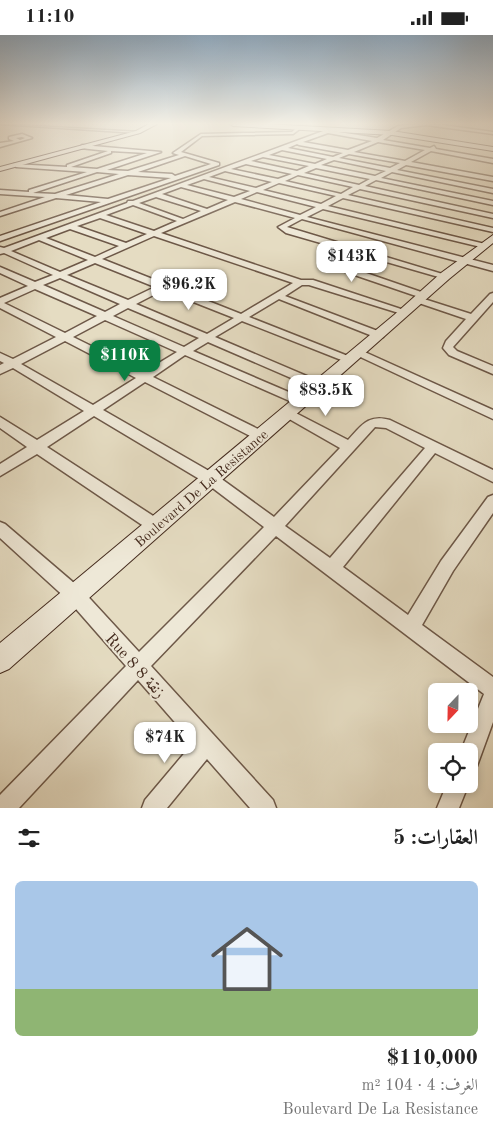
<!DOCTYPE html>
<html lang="ar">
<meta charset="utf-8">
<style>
body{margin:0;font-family:"Old Standard TT",Amiri,serif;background:#f2f2f2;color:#222;direction:rtl;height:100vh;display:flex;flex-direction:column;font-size:19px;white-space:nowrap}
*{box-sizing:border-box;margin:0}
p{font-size:16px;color:#767676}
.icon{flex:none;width:28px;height:28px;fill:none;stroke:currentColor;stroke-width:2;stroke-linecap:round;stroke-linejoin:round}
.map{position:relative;height:773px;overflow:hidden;direction:ltr}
.sheet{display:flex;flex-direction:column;background:#fff;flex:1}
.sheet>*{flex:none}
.needle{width:32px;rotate:202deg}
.controls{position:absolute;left:428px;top:648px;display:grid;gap:10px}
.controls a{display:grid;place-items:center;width:50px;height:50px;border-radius:8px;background:#fff;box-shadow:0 2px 8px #0003;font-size:25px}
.price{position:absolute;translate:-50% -42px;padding:0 11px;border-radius:10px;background:#fff;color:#222;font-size:16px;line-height:32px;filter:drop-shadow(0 1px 2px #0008)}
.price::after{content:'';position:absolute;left:50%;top:30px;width:15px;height:11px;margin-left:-8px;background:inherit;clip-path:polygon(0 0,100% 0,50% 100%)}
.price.current{background:#0b8043;color:#fff}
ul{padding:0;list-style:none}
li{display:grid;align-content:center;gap:10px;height:265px;padding:0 15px}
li+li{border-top:1px solid #e0e0e0}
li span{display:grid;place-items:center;height:155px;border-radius:8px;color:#555}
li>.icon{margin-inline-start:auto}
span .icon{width:90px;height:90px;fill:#fffc;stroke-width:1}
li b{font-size:21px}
h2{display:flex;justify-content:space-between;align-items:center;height:60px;padding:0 15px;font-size:21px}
.status{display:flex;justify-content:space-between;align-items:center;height:35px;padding:0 25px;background:#fff;direction:ltr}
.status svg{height:14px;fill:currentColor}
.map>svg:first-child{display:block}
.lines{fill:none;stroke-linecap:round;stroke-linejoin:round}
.street-casing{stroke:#6d5848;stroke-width:3}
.secondary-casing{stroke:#452c1f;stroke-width:2}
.street{fill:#eee8d7;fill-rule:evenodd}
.secondary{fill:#eee8d7;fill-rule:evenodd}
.labels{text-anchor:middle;stroke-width:4;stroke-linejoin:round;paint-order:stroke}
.street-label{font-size:14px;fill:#452c1f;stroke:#eee8d7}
.near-street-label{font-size:16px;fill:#452c1f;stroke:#eee8d7}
</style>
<div class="status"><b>11:10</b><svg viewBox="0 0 49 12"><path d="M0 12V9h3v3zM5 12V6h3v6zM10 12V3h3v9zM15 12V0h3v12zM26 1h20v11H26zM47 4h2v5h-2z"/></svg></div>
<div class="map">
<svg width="493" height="773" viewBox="0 0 493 773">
<rect width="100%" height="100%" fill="#e5dcc2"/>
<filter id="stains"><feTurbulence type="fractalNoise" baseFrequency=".004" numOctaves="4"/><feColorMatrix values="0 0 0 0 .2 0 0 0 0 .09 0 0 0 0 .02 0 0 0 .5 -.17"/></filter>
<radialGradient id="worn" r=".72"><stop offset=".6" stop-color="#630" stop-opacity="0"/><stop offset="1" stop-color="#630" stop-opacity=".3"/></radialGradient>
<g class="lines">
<defs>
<path id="street" d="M0 89 140 97 138 98Z
M415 89H436L493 97V99L426 90 401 93 383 105 430 113 434 111 436 114 493 124V128L431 116 411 127 493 142V146L406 130 397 135 493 154V158L392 137 381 143 493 166V170L376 145 365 151 493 179V183L360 154 348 160 493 193V197L343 163 328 171 485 209V213L323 174 307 182 493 230V236L302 184 287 192 449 241 442 243 286 198 278 192 295 183 235 167 161 198 301 245H313L410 277 405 280 402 279 309 250H302L285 261 383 298V302H375L279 264 249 282 353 323 354 325 349 328 242 286 215 302 323 348 325 351 319 355 208 307 193 316 305 364 307 367 305 370 301 371 185 320 153 342 266 398 267 401 266 404H256L145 347 103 375 216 440 274 482 340 413 284 381 282 378 288 374 348 405C362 390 368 379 390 385L493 435V447L435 418 343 532 408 580 441 526 488 462 493 460V478L453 536 422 590 493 642V687L477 731 469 734V716H461L484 659 276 501 151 631 273 765 276 773H250L207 724 167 773H142L145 765 193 708 138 645 19 773H0V760L126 631 69 566 0 503V487L5 489 81 554 139 617 264 492 206 448 94 381 47 412 161 486 164 491 161 496 156 498 151 496 37 419 0 441V429L27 412 0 393V382L37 405 84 376 13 333 0 339V330L4 328 0 326V318L13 324 56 302 0 273V263L28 251 0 238V232L35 247 53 240 4 218 0 219V212L4 213 127 168 128 166H133L326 95 377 103 398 91ZM328 98 372 106 348 115 303 107ZM378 107 425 115 405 126 354 117ZM297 109 299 110 343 118 333 122 288 113ZM282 115 327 124 315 129 269 120ZM349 119 400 128 390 133 339 123ZM263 122 309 131 297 136 251 126ZM334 125 386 136 375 141 321 130ZM246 129 292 139 278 144 231 134ZM316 133 370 144 359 150 304 138ZM225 136 272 147 256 153 209 142ZM298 140 353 152 341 159 285 146ZM204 144 250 156 234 162 187 150ZM279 148 336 161 321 169 263 155ZM181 152 228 165 207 174 162 159ZM257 157 316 172 300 180 241 164ZM156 162 201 176 183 184 139 168ZM133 170 177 186 154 196 106 180ZM100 183 147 199 126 208 77 191ZM70 194 119 211 95 222 46 203ZM154 201 293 248 241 279 102 224ZM39 205 88 225 60 237 11 216ZM95 228 155 252 128 265 67 240ZM60 243 120 269 105 277 43 250ZM35 254 97 281 65 298 4 268ZM163 255 234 283 207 299 136 269ZM128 273 199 303 184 312 113 281ZM105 285 177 317 144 337 73 302ZM65 306 136 343 93 370 21 329ZM375 392 386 393 425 413 330 523 285 491Z
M297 92 301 93 293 99 202 101 181 117 219 128V130L0 206V201L101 167 56 163 0 181V177L45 162 0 159V155L29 157V155L87 137 16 132 14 129 67 132V130L108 116 80 113 82 110 161 117 107 135 128 136 179 120 173 118 201 99 292 97ZM111 116 147 118 97 134 71 132 111 118ZM185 121 211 129 175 141 172 139 138 137ZM97 137 119 139 55 159 33 158ZM128 140 171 143 108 164 66 160Z
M22 99 32 103 0 112V108L14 106 9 104V102ZM22 102 25 103 20 105 16 103Z
M340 229 427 259 429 261 424 264 471 279 490 259 493 258V267L453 312 457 316 493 331V339L449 320 443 313 446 306 466 284 416 267 414 265 419 262 337 234 336 232Z
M358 314 493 375V384L354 319 353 317 354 315Z
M447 749 469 748 459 773H437Z"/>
<path id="secondary" d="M149 89H157L140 98 0 136V132L136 96Z
M230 89H266L392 96 493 112V116L392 100 233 91Z
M493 200V208L449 244 9 634 0 638V608L394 280 441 238Z"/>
</defs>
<use href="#street" class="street-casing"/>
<use href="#secondary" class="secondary-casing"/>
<use href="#street" class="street"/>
<use href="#secondary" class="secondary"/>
</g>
<linearGradient id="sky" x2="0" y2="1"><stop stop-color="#91acc3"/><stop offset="0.45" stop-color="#f3efe4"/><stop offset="1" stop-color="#f3efe4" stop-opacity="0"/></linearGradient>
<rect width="493" height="197" fill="url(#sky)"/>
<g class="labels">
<g class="street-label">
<text transform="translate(201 453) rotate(-41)" y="5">Boulevard De La Resistance</text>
</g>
<g class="near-street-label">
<text transform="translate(136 630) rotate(48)" y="6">Rue 8 8 زنقة</text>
</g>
</g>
<rect width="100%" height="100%" filter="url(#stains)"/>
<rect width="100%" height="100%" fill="url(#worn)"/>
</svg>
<div class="controls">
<a><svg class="needle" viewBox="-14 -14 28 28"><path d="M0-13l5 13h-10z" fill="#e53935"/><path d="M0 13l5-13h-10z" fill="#767676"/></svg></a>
<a><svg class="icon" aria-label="locate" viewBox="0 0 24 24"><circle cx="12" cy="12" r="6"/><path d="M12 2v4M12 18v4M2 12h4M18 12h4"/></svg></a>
</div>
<b class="price" style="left:352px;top:248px">$143K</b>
<b class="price" style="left:189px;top:276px">$96.2K</b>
<b class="price current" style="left:125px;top:347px">$110K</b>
<b class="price" style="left:326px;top:382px">$83.5K</b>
<b class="price" style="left:165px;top:729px">$74K</b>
</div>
<section class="sheet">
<h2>العقارات: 5<svg class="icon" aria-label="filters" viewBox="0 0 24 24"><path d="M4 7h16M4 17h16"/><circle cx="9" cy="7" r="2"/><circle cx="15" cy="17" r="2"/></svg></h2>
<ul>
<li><span style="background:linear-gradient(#a9c7e8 70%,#8fb573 0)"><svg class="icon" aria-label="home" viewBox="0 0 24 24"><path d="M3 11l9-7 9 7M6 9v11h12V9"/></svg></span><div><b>$110,000</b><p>الغرف: 4 · 104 m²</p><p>Boulevard De La Resistance</p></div></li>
</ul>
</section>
